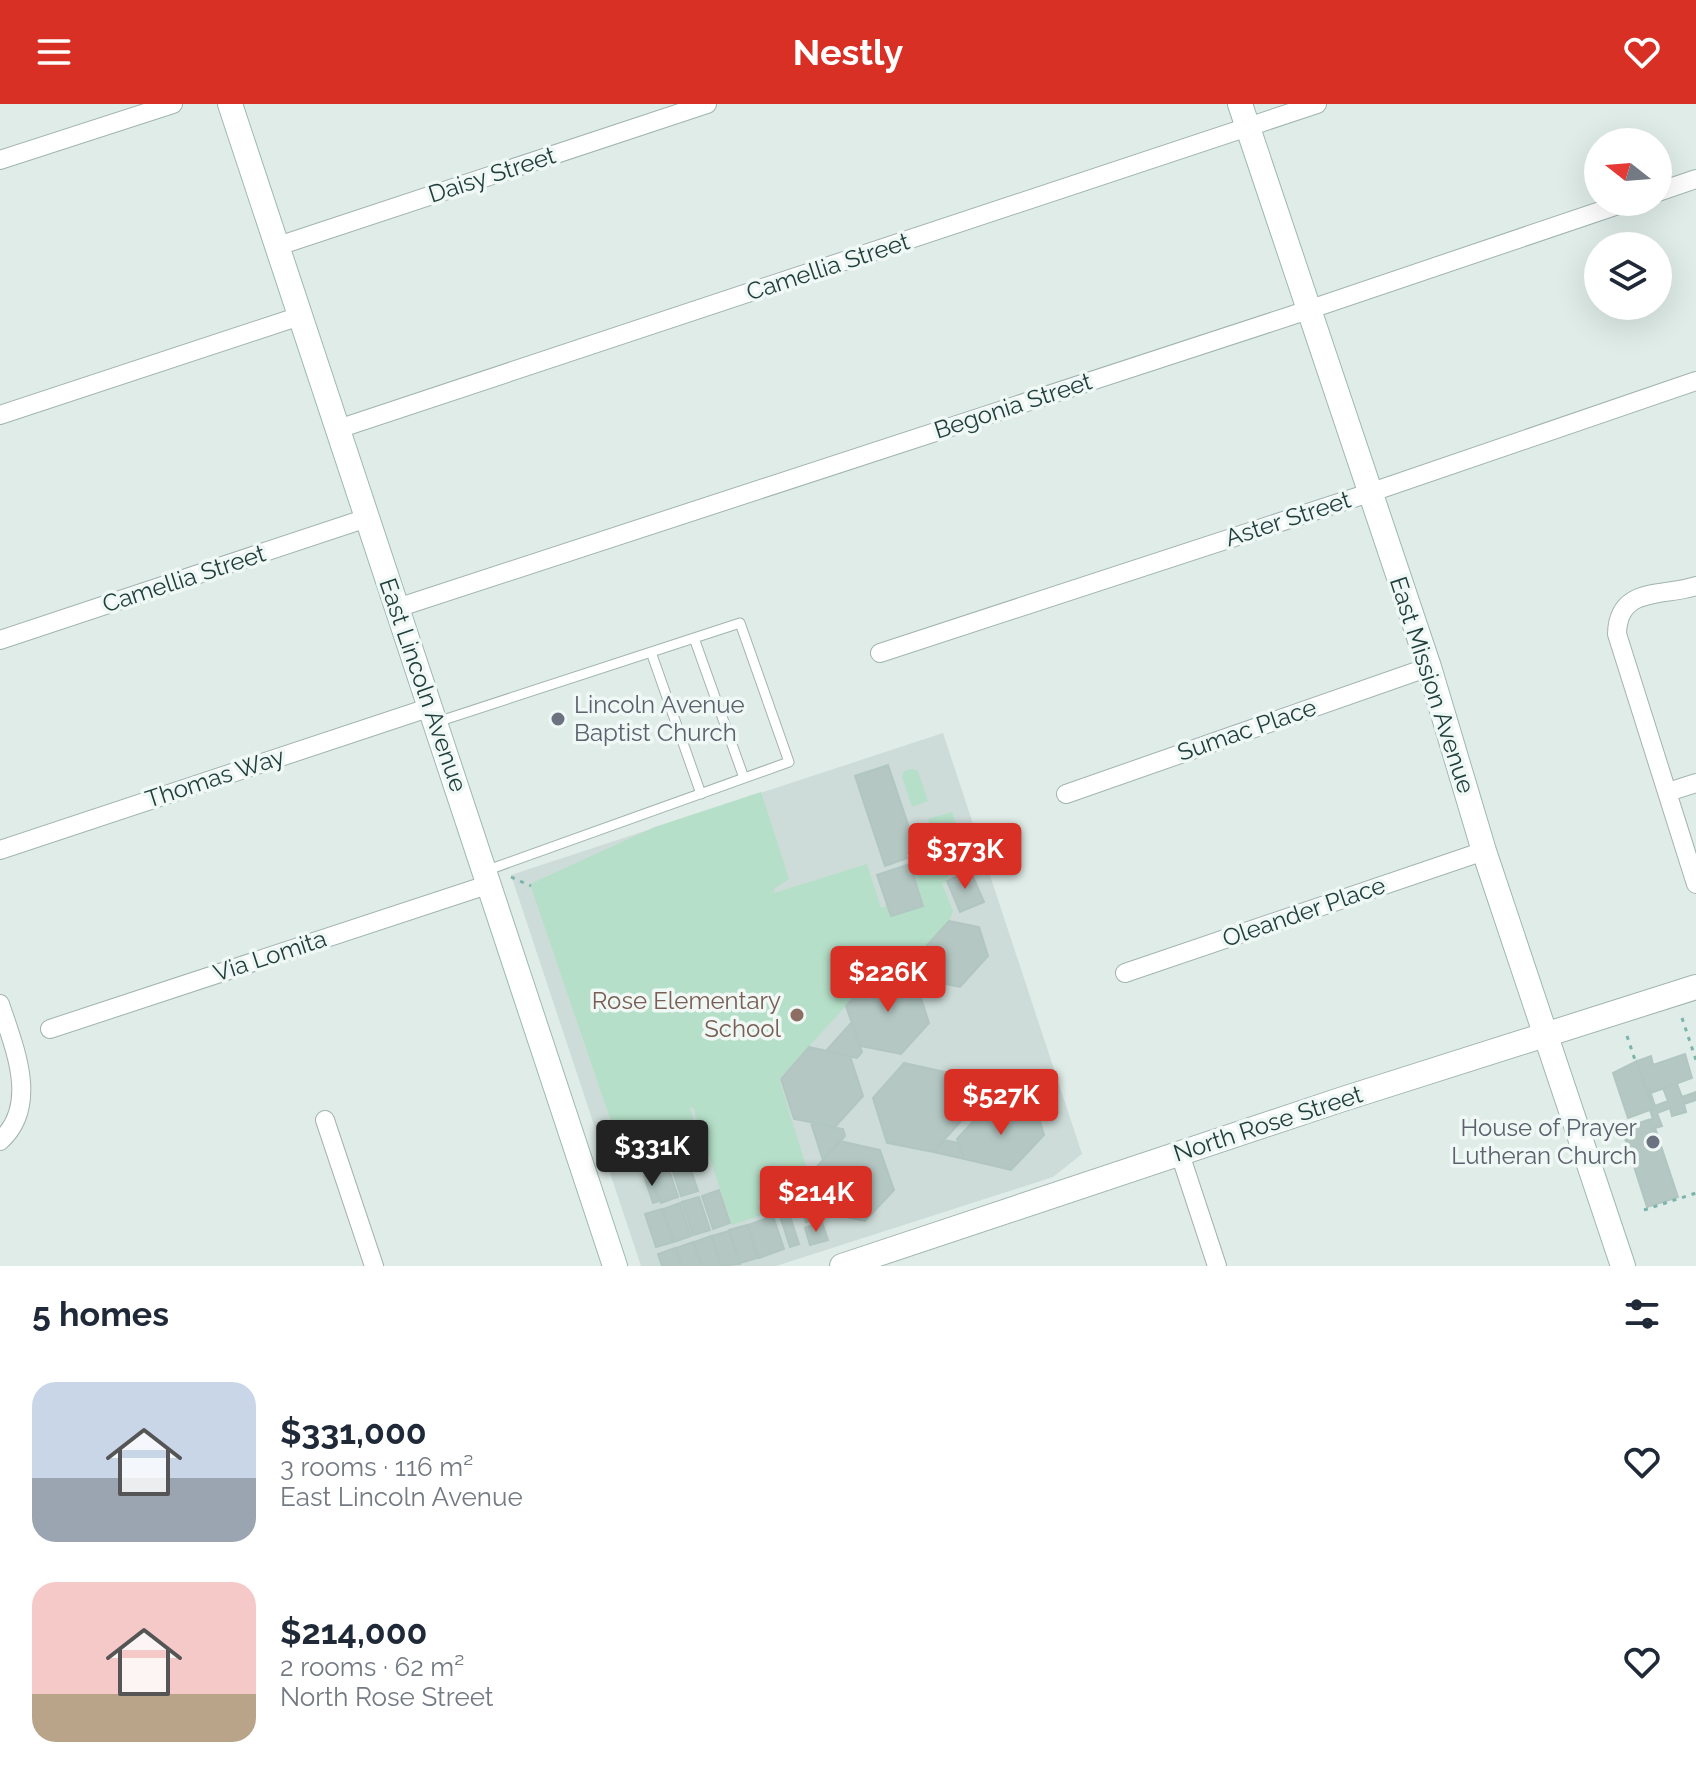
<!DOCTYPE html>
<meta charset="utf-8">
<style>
body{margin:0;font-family:Raleway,sans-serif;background:#f6f6f7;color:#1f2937;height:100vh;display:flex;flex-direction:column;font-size:30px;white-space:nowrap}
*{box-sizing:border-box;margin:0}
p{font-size:26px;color:#747a83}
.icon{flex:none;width:44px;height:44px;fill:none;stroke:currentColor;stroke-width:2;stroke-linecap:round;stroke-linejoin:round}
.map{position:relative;height:1162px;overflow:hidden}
.side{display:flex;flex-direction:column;background:#fff;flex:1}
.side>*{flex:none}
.needle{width:52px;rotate:287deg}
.controls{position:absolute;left:1584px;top:24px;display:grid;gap:16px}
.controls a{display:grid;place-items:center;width:88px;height:88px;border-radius:50%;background:#fff;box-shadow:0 8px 32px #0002;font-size:40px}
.price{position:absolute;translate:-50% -68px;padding:0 18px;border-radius:8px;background:#d93025;color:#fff;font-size:26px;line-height:52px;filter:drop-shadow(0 2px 4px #0008)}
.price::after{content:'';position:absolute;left:50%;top:48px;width:24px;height:18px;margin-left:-12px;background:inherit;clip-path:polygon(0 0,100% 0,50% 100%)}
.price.current{background:#222;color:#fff}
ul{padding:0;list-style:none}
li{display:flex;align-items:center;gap:24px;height:200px;padding:0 32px}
li span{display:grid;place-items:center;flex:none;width:224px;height:160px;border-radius:24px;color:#555}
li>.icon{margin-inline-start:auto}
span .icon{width:96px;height:96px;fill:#fffc;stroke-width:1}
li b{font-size:34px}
h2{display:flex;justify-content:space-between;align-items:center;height:96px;padding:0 32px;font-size:34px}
header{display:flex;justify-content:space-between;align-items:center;height:104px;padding:0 32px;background:#d93025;color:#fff;font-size:36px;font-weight:700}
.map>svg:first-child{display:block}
.built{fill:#cddcd8}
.green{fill:#b5dfc8}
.building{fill:#b4c7c2;stroke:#b1c6c1;stroke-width:2}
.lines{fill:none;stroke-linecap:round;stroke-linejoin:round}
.service-casing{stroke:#a1b4b1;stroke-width:11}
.minor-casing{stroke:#a1b4b1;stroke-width:20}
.tertiary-casing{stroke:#a1b4b1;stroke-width:26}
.secondary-casing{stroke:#9cb9b3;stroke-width:26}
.path{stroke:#7cb3ab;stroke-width:3;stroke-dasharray:4 6;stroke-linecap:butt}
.service{stroke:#fff;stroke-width:9}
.minor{stroke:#fff;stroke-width:18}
.tertiary{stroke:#fff;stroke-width:24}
.secondary{stroke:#fff;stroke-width:24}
.worship-dot{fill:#6b7280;stroke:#f0f8f5;stroke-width:3}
.education-dot{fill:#8d6e63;stroke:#f0f8f5;stroke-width:3}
.labels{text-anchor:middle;stroke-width:7;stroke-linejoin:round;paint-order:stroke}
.street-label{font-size:24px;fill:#1e3d3b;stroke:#f0f8f5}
.worship-label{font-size:24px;fill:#5b616d;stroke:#f0f8f5;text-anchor:start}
.education-label{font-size:24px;fill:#785e54;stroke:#f0f8f5;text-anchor:end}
</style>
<header><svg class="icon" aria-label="menu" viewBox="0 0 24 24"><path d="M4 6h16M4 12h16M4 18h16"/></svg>Nestly<svg class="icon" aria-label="heart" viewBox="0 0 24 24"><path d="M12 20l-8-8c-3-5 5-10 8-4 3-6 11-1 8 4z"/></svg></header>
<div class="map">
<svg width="1696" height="1162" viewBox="0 0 1696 1162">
<rect width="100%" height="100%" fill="#dfece8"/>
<path class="built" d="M943 629 1082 1050 1053 1073 776 1162H641L511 771Z"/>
<path class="green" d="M911 665 918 667 928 697 912 703 902 673 904 667Z
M761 688 789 775 774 785V789L867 760 881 804 887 802 891 812 924 802 913 766 919 745 952 753 947 777 942 780 953 807 949 817 909 859 916 879 875 870 779 975 811 1078 758 1096 762 1111 732 1121 693 1003 690 1004 699 1034 625 1058 530 780 655 723Z
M952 708 958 726 953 734 938 735 936 729 933 730 928 715Z"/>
<path class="building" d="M888 661 917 747 906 750 907 754 885 762 855 672Z
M910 760 923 802 891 812 877 771Z
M970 766 984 798 960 808 947 777Z
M949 817 979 823 988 852 960 883 931 877 921 848Z
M875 870 916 879 929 919 901 950 860 942 846 902Z
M852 918 862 948 857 954 826 947Z
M809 943 850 952 863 992 835 1023 794 1015 781 975Z
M1685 950 1692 974 1651 989 1649 984 1646 985 1637 957 1651 952 1653 961Z
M1637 957 1653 1005 1628 1014 1613 969Z
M904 959 950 969 964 1014 933 1048 887 1039 873 994Z
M1677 980 1682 993 1696 988V996L1684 1000 1686 1008 1672 1012 1670 1004 1657 1009 1662 1022 1651 1025 1648 1016 1653 1015 1650 1006 1653 1005 1646 985 1649 984 1655 1002 1668 997 1663 984Z
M989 1000 1038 1010 1044 1031 1011 1066 964 1055 957 1035Z
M1648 1016 1651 1025 1655 1024 1678 1093 1647 1103 1622 1025Z
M811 1019 843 1025 845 1032 823 1056Z
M944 1036 959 1039 964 1055 933 1048Z
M840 1037 880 1046 894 1086 865 1117 825 1109 811 1069Z
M687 1054 698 1087 681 1092 670 1059Z
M667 1060 678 1093 661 1099 650 1066Z
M650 1070 659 1097 653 1099 644 1072Z
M812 1080 823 1113 806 1118 795 1085Z
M719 1086 730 1119 713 1125 702 1092Z
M699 1093 710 1126 693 1131 682 1098Z
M680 1099 691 1132 674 1138 663 1105Z
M662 1105 673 1138 656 1143 645 1110Z
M789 1109 799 1140 790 1143 780 1112Z
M773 1112 784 1145 759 1154 748 1121Z
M822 1118 828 1136 810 1141 805 1124Z
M747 1121 757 1154 740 1159 729 1126Z
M729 1127 740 1160 721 1162 712 1132Z
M711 1132 721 1162H702L694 1138Z
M693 1138 701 1162H682L676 1144Z
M675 1144 681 1162H662L658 1150Z"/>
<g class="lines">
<defs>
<path id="service" d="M694 534 744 674
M651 548 701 690
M437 618 740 519 789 658 485 767"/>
<path id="minor" d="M0 56 173 0
M1658 88 1696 75
M278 142 707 0
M0 311 300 212
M338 325 1317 0
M1696 482C1662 493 1618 482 1617 530L1696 780
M397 504 1290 212 1627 98
M0 536 367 414
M880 549 1369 389 1696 277
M1668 688 1696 679
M1066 690 1429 563
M0 746 431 603
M1125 869 1484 747
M0 900C14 943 40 1001 0 1037
M50 925 490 780
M325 1016 374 1162
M1180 1050 1217 1162"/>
<path id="tertiary" d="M842 1162 1340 996 1696 883"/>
<path id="secondary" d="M230 0 615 1162
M1240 0 1429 563 1484 747 1623 1162"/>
</defs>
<use href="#service" class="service-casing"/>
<use href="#minor" class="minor-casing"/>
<use href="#tertiary" class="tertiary-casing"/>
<use href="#secondary" class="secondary-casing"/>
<path class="path" d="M934 749 937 738 934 729
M511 773 531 782
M1682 914 1696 956
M1627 932 1635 956
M1606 1032 1621 1027
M1644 1106 1696 1089"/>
<use href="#service" class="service"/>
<use href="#minor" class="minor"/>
<use href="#tertiary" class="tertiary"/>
<use href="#secondary" class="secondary"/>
</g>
<g class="worship-dot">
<circle cx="558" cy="615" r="8"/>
<circle cx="1653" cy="1038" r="8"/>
</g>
<circle class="education-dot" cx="797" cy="911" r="8"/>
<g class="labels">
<g class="street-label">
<text transform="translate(492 71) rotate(-18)" y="8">Daisy Street</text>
<text transform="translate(828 163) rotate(-18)" y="8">Camellia Street</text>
<text transform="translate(1013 302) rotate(-18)" y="8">Begonia Street</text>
<text transform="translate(1288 415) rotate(-18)" y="8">Aster Street</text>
<text transform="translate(184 475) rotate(-18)" y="8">Camellia Street</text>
<text transform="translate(423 581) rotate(71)" y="8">East Lincoln Avenue</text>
<text transform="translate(1432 581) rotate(72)" y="8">East Mission Avenue</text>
<text transform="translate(1247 626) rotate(-19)" y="8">Sumac Place</text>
<text transform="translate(215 674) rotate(-18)" y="8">Thomas Way</text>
<text transform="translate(1304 808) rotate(-19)" y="8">Oleander Place</text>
<text transform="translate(270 852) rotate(-18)" y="8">Via Lomita</text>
<text transform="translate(1268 1020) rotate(-18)" y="8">North Rose Street</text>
</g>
<g class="worship-label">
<text x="574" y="609">Lincoln Avenue<tspan x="574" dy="28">Baptist Church</tspan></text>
<text x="1637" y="1032" text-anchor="end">House of Prayer<tspan x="1637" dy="28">Lutheran Church</tspan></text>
</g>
<g class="education-label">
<text x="781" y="905">Rose Elementary<tspan x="781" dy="28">School</tspan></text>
</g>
</g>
</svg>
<div class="controls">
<a><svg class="needle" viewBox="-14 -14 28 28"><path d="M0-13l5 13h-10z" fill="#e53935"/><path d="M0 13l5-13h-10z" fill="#747a83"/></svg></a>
<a><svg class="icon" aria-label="layers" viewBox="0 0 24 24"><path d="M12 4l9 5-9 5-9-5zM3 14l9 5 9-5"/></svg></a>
</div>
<b class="price" style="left:965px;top:787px">$373K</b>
<b class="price" style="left:888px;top:910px">$226K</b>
<b class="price" style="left:1001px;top:1033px">$527K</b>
<b class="price current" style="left:652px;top:1084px">$331K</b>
<b class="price" style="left:816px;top:1130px">$214K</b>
</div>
<section class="side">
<h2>5 homes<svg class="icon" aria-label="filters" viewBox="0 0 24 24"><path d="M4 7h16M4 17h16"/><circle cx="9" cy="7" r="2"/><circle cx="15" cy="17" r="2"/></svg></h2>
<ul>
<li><span style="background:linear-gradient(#c9d6e8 60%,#9aa5b1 0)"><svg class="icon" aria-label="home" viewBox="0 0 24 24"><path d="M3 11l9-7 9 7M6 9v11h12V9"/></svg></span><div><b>$331,000</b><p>3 rooms · 116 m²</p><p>East Lincoln Avenue</p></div><svg class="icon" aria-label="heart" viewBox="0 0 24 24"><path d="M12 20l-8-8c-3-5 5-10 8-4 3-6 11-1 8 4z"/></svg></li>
<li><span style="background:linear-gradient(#f6c9c9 70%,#b9a48a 0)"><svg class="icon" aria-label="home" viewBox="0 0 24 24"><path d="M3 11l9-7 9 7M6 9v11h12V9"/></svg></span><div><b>$214,000</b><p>2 rooms · 62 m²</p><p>North Rose Street</p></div><svg class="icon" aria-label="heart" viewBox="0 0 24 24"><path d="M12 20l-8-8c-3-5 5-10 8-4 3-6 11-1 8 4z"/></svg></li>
</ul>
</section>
